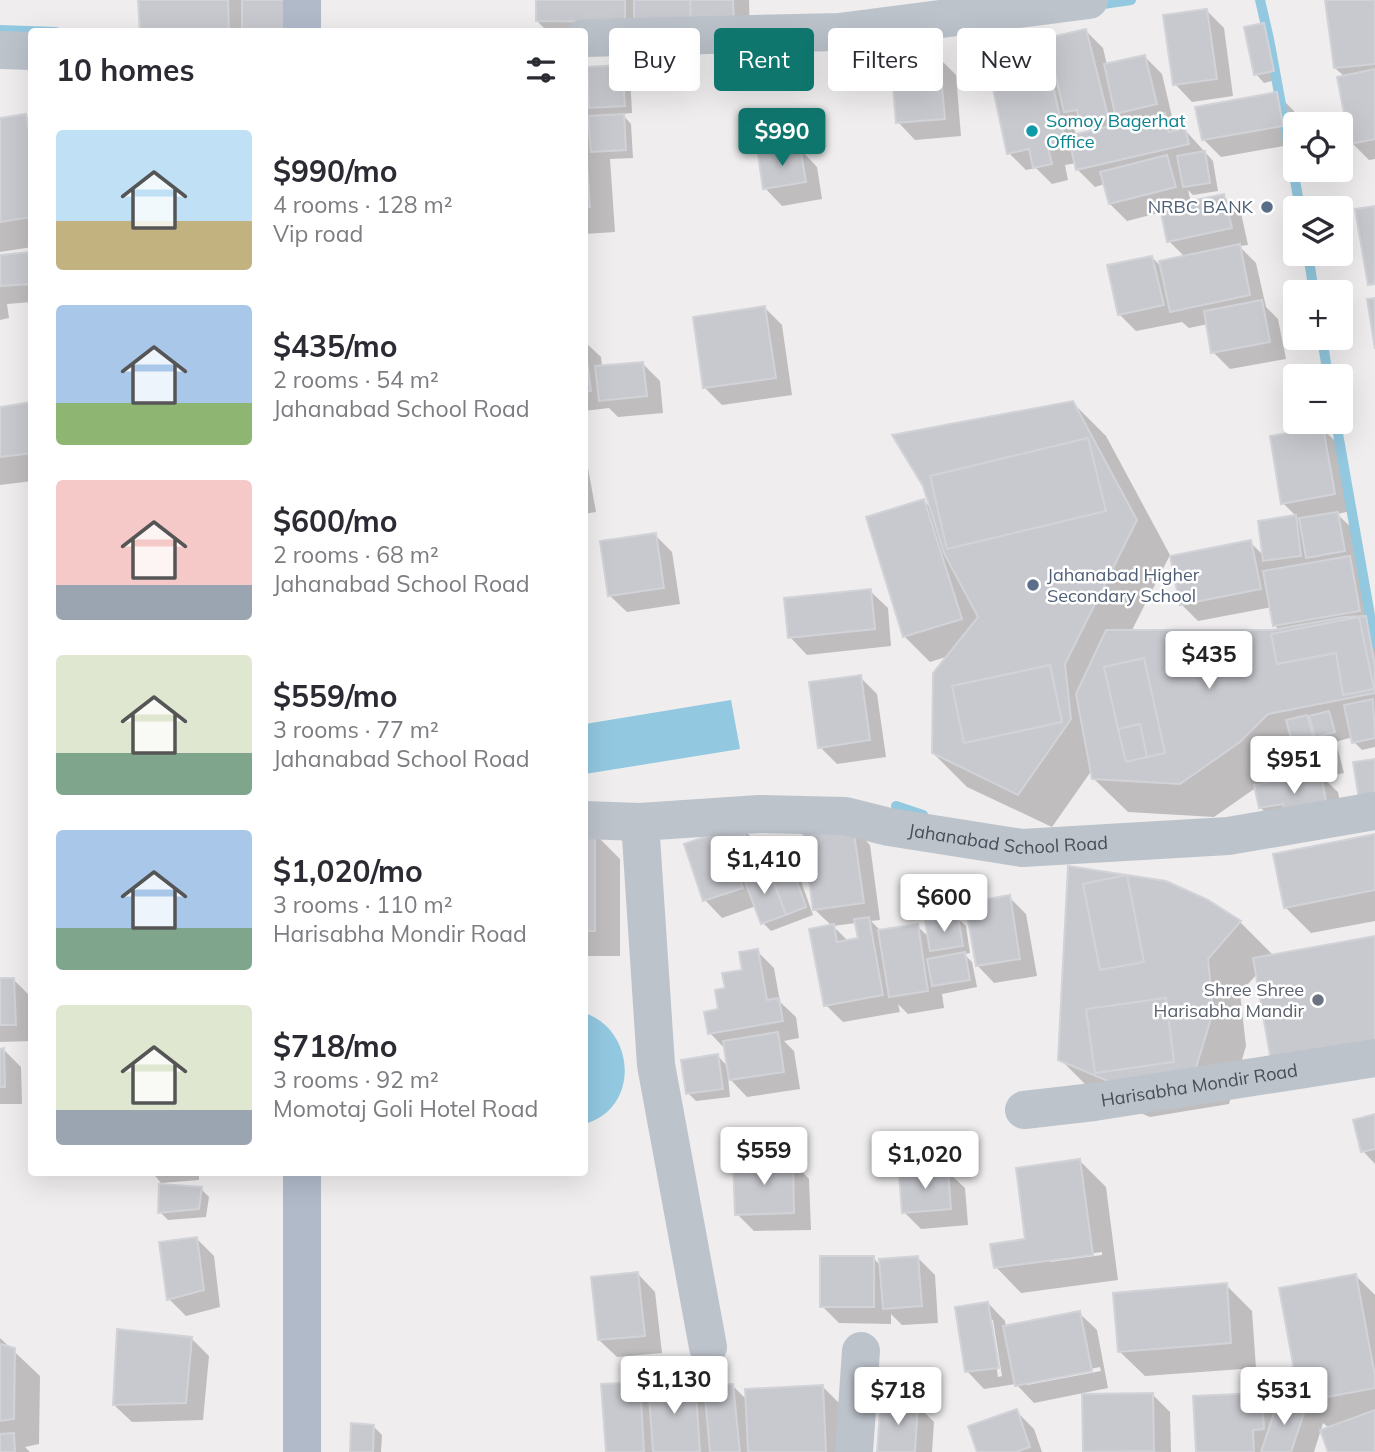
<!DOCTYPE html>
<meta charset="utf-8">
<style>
body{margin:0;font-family:Mulish,sans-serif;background:#f7f7f7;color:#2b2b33;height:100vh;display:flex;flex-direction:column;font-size:26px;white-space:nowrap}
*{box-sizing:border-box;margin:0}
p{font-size:23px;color:#7c7c81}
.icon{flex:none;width:38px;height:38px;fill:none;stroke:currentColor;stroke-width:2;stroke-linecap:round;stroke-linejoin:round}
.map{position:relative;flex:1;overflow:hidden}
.side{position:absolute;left:28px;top:28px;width:560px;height:1148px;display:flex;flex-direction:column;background:#fff;border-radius:7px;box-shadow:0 7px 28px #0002}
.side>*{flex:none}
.top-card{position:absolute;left:609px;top:28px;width:660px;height:63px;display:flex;gap:14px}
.controls{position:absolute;left:1283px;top:112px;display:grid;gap:14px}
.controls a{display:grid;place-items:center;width:70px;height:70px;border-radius:7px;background:#fff;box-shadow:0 7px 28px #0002;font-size:35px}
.price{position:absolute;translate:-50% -60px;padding:0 16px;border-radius:7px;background:#fff;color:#222;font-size:23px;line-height:46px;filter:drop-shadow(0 2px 4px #0008)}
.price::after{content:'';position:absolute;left:50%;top:42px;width:21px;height:16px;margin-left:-10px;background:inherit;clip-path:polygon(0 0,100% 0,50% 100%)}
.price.selected{background:#0f766e;color:#fff}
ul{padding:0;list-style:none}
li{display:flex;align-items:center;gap:21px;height:175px;padding:0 28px}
li span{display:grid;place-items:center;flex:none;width:196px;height:140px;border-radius:7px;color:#555}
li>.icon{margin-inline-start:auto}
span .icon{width:84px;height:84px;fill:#fffc;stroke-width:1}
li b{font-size:30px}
h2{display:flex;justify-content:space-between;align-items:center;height:84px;padding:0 28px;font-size:30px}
.chip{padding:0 24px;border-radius:7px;background:#fff;box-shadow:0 7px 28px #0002;font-size:24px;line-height:63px}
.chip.selected{background:#0f766e;color:#fff}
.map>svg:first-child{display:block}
.water{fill:#92c8e0}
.shadow{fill:#0003;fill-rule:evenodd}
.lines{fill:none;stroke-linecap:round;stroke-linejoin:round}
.stream{stroke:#92c8e0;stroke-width:10}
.building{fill:#c8c9cf;stroke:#d2d3d8;stroke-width:2}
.minor{stroke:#bdc3cb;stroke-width:38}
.major{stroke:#b0bac9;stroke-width:38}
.culture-dot{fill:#0f9aa8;stroke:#fff;stroke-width:2.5}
.service-dot{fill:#5c6f8a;stroke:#fff;stroke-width:2.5}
.worship-dot{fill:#6b7280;stroke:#fff;stroke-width:2.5}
.labels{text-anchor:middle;stroke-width:5;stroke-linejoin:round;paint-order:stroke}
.culture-label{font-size:18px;fill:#0d838f;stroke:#fff;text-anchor:start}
.service-label{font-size:18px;fill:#4e5e75;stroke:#fff;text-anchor:end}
.street-label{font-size:18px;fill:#484e58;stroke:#fff}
.worship-label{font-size:18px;fill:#5b616d;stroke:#fff;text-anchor:end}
</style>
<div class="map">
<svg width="1375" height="1452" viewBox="0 0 1375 1452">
<rect width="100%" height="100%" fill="#efeded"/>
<path class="water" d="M731 700 740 749 585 774V724Z
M585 1013C636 1031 640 1108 585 1124Z"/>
<path class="shadow" d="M140 0H312L301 32H141Z
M537 0H749L750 40 548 32 537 21Z
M1327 0H1375V159L1369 160 1352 143 1345 77 1335 68Z
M1207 11 1224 28 1233 96 1192 102 1175 84Z
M1263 25 1272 33 1281 79 1264 83 1256 74Z
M1086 31 1103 48 1107 65 1145 57 1162 74 1173 121 1171 122 1181 131 1185 130 1213 161 1218 191 1193 195 1188 190 1191 203 1223 196 1241 213 1248 245 1239 246 1256 263 1266 307 1278 319 1286 359 1230 369 1213 352 1208 324 1189 328 1182 322 1136 331 1119 314 1152 257 1162 268 1185 257 1169 241 1162 212 1127 221 1110 204 1105 184 1095 187 1078 170 1076 163 1065 165 1068 180 1052 184 1036 168 1026 170 1009 153 1049 74 1060 85ZM1072 117 1083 129 1087 128 1091 132 1076 136Z
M938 57 956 75 961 136 915 140 898 122Z
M622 67 630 75 632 113 622 114 631 124 633 158 610 159 615 232 584 234V72L589 76Z
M1277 94 1294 111 1296 124 1295 144 1221 157 1203 139Z
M25 116 32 122V247L0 252V120Z
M800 149 817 167 822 199 782 206 765 188Z
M29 254 32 256V302L7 304 9 318 0 320V256Z
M765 308 782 325 792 395 722 405 705 388Z
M584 341 601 357 602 367 642 363 660 381 663 413 618 417 609 408 584 411Z
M1073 403 1106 436 1170 555 1131 632 1279 630 1275 625 1272 607 1198 621 1181 604 1250 542 1264 556 1260 522 1297 517 1283 503 1323 429 1340 446 1351 511 1337 514 1355 531 1361 570 1367 575 1375 621V747L1362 750 1354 742 1353 737 1332 743 1338 750 1344 773 1323 778 1338 792 1345 829 1277 825 1260 807 1257 787 1214 817 1128 812 1094 779 1092 770 1052 827 967 787 933 753 949 656 930 662 904 636 924 501 932 509ZM1301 748 1307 772 1312 777 1259 786 1274 775Z
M32 404V481L0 485V409Z
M584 446 596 512 584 514Z
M655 535 672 552 680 604 627 612 609 595Z
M870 591 888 608 891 646 807 655 790 637Z
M860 677 877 694 886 757 837 764 820 747Z
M741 827 758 844 766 869 788 861 797 870 813 915 771 931 763 923 756 906 722 918 705 900Z
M853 828 870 845 880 920 871 921 881 931 917 926 930 938 957 918 966 926 970 953 964 954 972 962 977 987 942 994 944 1008 908 1014 898 1004 900 1012 843 1022 826 1005 832 926 814 909ZM856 923 860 940 849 942 833 926Z
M584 833H594L620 859V956H584Z
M1375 836V921L1311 933 1285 907Z
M1009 897 1026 914 1037 976 994 983 977 965Z
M1208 902 1240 922 1274 956 1375 938 1257 974 1240 993 1246 1046 1229 1104 1150 1117 1094 1093 1060 1059Z
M757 951 774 968 780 1002 796 1017 799 1038 784 1041 794 1051 800 1089 747 1097 728 1077 730 1097 696 1101 688 1093 718 1056 728 1067 726 1050 710 1033 727 990 744 971Z
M0 980H14L31 997 32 1041 0 1042Z
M0 1050H4L21 1067 22 1104H0Z
M1375 1116V1164L1363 1151Z
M792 1161 809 1179 811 1230 754 1231 737 1214Z
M1080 1161 1106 1187 1118 1280 1021 1293 996 1267 1027 1241ZM1102 1252V1255L1050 1262V1259Z
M947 1171 965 1188 968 1225 921 1229 904 1212Z
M152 1172H199V1180L161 1183Z
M201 1189 209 1197 206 1217 168 1220 160 1212Z
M196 1238 214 1256 220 1307 186 1316 169 1299Z
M873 1258 881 1266 918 1258 935 1275 938 1323 902 1325 891 1314V1324L839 1323 822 1306Z
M638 1274 655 1292 662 1353 617 1357 599 1340Z
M1356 1276 1375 1295V1452H1330L1329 1428 1323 1423 1314 1452H1198L1261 1395 1277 1411 1280 1401 1311 1411 1301 1401Z
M1226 1285 1252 1311 1256 1368 1145 1376 1119 1351Z
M988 1303 1005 1321 1006 1328 1079 1313 1097 1330 1108 1388 1034 1403 1016 1384 984 1389 967 1371ZM990 1320H993L1002 1376 998 1377ZM1100 1367 1101 1371 1027 1385V1382Z
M0 1338 40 1376 39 1444 25 1447 30 1452H0Z
M191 1338 209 1356 203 1420 132 1422 114 1405Z
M695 1380 707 1392 733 1386 747 1400 823 1387 840 1404 842 1452H607L639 1384 650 1396Z
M1153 1395 1170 1412 1171 1452 1084 1451Z
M917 1405 934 1422 932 1452H879Z
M1016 1411 1034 1429 1042 1452H979Z
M374 1427 382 1435 381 1452H351Z"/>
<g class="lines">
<path class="stream" d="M1260 0 1269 39 1300 208
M1096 5 1131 0
M0 30 56 32
M1308 254 1314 292
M1322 338 1328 376
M1336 422 1375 644
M896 806 923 815"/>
</g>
<path class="building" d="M138 0H228L229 32H140Z
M242 0H295L284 32H242Z
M536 0H625V22L536 21Z
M634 0H690L691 24H634Z
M690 0H733L734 23 691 24Z
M1325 0H1375V64L1334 68Z
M1207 9 1217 79 1173 85 1163 15Z
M1264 23 1274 71 1254 75 1244 27Z
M1086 29 1108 116 1079 122 1077 110 1064 112 1047 38Z
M939 55 945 119 896 123 891 60Z
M1145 55 1157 104 1115 114 1104 64Z
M622 65 625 106 589 108 587 67Z
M1375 69V139L1350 144 1337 77Z
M1050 72 1066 145 1048 148 1052 164 1033 168 1029 149 1007 154 992 84Z
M1277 92 1283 126 1202 140 1195 107Z
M1165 113 1169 132 1185 128 1189 144 1076 170 1068 136Z
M26 114 32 150V217L0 222V118Z
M624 114 626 150 591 152 588 116Z
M584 123 590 207H584Z
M800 147 806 182 763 189 758 154Z
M1205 151 1210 183 1183 187 1177 156Z
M1167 155 1176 187 1109 204 1100 172Z
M1224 194 1232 228 1167 242 1160 208Z
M1375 206V284L1368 285 1355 209Z
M1240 244 1250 295 1170 312 1159 261Z
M30 252 32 284 0 286V255Z
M1152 256 1164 305 1118 315 1107 265Z
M1375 298V349L1367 299Z
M1262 300 1270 342 1211 353 1204 311Z
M765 306 776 378 703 388 693 317Z
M584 338 591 391 584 392Z
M643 362 647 396 599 401 595 366Z
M1073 401 1137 520 1065 664 1071 719 1018 795 932 753 933 673 978 617 944 553 923 486 892 435Z
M32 402V453L0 457V407Z
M1323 427 1335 494 1281 504 1270 436Z
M1088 438 1106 511 947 549 930 476Z
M924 499 962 619 903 637 866 517Z
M1338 512 1345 551 1306 558 1299 518Z
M1296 515 1301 556 1263 561 1258 521Z
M656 533 664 588 608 596 600 541Z
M1251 540 1261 589 1180 605 1170 556Z
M1350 556 1360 611 1273 626 1263 571Z
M871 589 875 629 788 638 784 598Z
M1366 616 1375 667V693L1268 714 1240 742 1180 784 1092 779 1076 694 1106 630H1272L1344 617Z
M1359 617 1374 689 1343 695 1336 653 1277 664 1271 634Z
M1144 658 1165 753 1147 757 1140 724 1118 729 1104 667Z
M1050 665 1062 722 964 743 952 686Z
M861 675 870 740 818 748 809 682Z
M1373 699 1375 738 1352 743 1344 705Z
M1329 711 1335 732 1315 738 1309 716Z
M1307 715 1313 736 1292 742 1286 720Z
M1140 724 1147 757 1126 762 1118 729Z
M1331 739 1337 764 1305 772 1299 747Z
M1375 759V804L1360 806 1353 762Z
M1321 773 1328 812 1286 819 1283 804 1259 808 1254 785Z
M741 825 752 856 734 862 743 888 703 901 684 844Z
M853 826 864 903 813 910 803 833Z
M584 831 595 832V931H584Z
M1375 834V890L1284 908 1273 854Z
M789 859 806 907 786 915 768 867Z
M1068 866 1166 881 1208 900 1241 921 1208 959 1213 1012 1195 1071 1115 1084 1058 1060Z
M768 867 786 915 761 924 743 876Z
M1127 875 1144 962 1100 970 1083 884Z
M1010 895 1020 959 976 966 965 903Z
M958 916 963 946 930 951 925 921Z
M869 917 883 995 824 1006 809 929 834 924 837 942 858 938 854 919Z
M918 924 928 991 889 997 878 930Z
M1375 936V1042L1271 1061 1253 958Z
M758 949 767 1000 779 998 783 1021 708 1034 704 1012 718 1009 715 990 725 988 722 973 742 970 739 952Z
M965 952 970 980 932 986 927 959Z
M0 978H14L16 1025H0Z
M1166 998 1174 1062 1095 1073 1086 1009Z
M778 1032 784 1072 729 1080 723 1041Z
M4 1048 5 1087H0V1049Z
M718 1054 723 1089 686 1094 681 1060Z
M1375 1114V1149L1361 1152 1353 1120Z
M1080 1159 1093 1255 994 1268 990 1244 1025 1239 1016 1168Z
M793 1160 794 1213 735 1215 733 1161Z
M948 1169 951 1209 902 1213 899 1173Z
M159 1184 202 1187 199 1209 158 1213Z
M197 1237 204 1290 167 1300 159 1242Z
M820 1256H874V1307H820Z
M918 1256 922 1306 883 1309 879 1259Z
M638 1272 645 1336 598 1340 591 1277Z
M1356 1274 1375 1376V1388L1300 1402 1279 1288Z
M1227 1283 1231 1343 1118 1352 1113 1293Z
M988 1302 999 1368 965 1372 955 1307Z
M1080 1311 1092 1371 1015 1386 1003 1326Z
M117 1329 192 1337 186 1403 113 1405Z
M0 1344 15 1348 14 1419 0 1421Z
M695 1378 700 1452H653L648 1381Z
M640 1382 644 1452H606L601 1384Z
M733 1384 740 1452H710L704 1386Z
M823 1385 826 1452H748L745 1389Z
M1153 1393 1154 1451 1083 1452 1082 1394Z
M1262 1393 1264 1429 1253 1430 1254 1452H1196L1193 1396Z
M1279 1398 1306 1407 1291 1452H1261Z
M881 1400 918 1403 915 1452H877Z
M1017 1409 1030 1447 1016 1452H977L968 1426Z
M1375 1410V1452H1328L1320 1430Z
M351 1423 374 1425 373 1452H350Z
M14 1433 15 1452H0V1434Z"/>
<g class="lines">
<g class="minor">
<path d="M584 38 839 32 1089 0"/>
<path d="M0 50 32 51"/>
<path id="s1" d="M584 820 640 822 759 814 845 816 889 827 1022 848 1228 836 1375 811"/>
<path d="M640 822 656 1065 708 1347"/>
<path id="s2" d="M1024 1110 1094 1102 1375 1058"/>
<path d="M854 1452 861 1351"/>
</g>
<path class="major" d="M302 32V0
M302 1172V1452"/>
</g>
<circle class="culture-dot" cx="1032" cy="131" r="7"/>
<g class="service-dot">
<circle cx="1267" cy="207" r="7"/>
<circle cx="1033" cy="585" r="7"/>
</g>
<circle class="worship-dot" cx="1318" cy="1000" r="7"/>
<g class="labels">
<g class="culture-label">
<text x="1046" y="127">Somoy Bagerhat<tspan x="1046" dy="21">Office</tspan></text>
</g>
<g class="service-label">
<text x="1253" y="213">NRBC BANK</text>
<text x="1047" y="581" text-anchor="start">Jahanabad Higher<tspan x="1047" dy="21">Secondary School</tspan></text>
</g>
<g class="street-label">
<text dy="6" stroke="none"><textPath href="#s1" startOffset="427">Jahanabad School Road</textPath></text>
<text dy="6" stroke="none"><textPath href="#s2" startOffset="177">Harisabha Mondir Road</textPath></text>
</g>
<g class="worship-label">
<text x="1304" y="996">Shree Shree<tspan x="1304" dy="21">Harisabha Mandir</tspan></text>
</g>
</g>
</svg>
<div class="controls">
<a><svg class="icon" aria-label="locate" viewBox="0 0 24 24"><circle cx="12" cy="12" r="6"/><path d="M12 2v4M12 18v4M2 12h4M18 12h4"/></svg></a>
<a><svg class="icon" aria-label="layers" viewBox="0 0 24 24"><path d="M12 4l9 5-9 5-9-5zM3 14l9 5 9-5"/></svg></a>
<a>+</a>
<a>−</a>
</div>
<b class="price selected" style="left:782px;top:168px">$990</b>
<b class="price" style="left:1209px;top:691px">$435</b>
<b class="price" style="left:1294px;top:796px">$951</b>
<b class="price" style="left:764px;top:896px">$1,410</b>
<b class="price" style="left:944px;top:934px">$600</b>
<b class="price" style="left:764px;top:1187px">$559</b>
<b class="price" style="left:925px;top:1191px">$1,020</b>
<b class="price" style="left:674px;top:1416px">$1,130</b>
<b class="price" style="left:898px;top:1427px">$718</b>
<b class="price" style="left:1284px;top:1427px">$531</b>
<div class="top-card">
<a class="chip">Buy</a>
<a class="chip selected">Rent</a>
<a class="chip">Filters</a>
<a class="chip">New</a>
</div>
<section class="side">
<h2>10 homes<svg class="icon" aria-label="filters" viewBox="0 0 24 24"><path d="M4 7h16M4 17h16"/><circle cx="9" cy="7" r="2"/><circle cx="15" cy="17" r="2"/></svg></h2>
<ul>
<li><span style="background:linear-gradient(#bfe0f5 65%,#c2b280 0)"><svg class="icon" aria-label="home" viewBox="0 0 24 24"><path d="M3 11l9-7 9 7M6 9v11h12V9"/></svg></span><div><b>$990/mo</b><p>4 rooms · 128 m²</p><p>Vip road</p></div></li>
<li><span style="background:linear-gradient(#a9c7e8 70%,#8fb573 0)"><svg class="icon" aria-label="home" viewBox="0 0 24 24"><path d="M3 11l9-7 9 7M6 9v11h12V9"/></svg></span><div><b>$435/mo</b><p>2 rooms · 54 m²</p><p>Jahanabad School Road</p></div></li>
<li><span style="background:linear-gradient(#f6c9c9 75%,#9aa5b1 0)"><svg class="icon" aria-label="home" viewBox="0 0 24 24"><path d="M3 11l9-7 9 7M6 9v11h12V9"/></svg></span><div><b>$600/mo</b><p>2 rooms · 68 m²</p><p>Jahanabad School Road</p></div></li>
<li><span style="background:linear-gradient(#dfe7d0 70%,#7fa58c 0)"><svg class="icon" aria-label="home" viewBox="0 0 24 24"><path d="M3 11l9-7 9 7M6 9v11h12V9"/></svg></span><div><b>$559/mo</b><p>3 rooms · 77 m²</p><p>Jahanabad School Road</p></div></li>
<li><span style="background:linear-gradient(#a9c7e8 70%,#7fa58c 0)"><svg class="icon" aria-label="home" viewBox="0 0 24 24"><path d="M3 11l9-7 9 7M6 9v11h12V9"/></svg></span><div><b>$1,020/mo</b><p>3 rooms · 110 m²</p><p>Harisabha Mondir Road</p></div></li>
<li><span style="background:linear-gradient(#dfe7d0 75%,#9aa5b1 0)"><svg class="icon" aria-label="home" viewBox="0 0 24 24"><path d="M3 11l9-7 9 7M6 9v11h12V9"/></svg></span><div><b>$718/mo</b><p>3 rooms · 92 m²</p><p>Momotaj Goli Hotel Road</p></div></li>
</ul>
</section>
</div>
